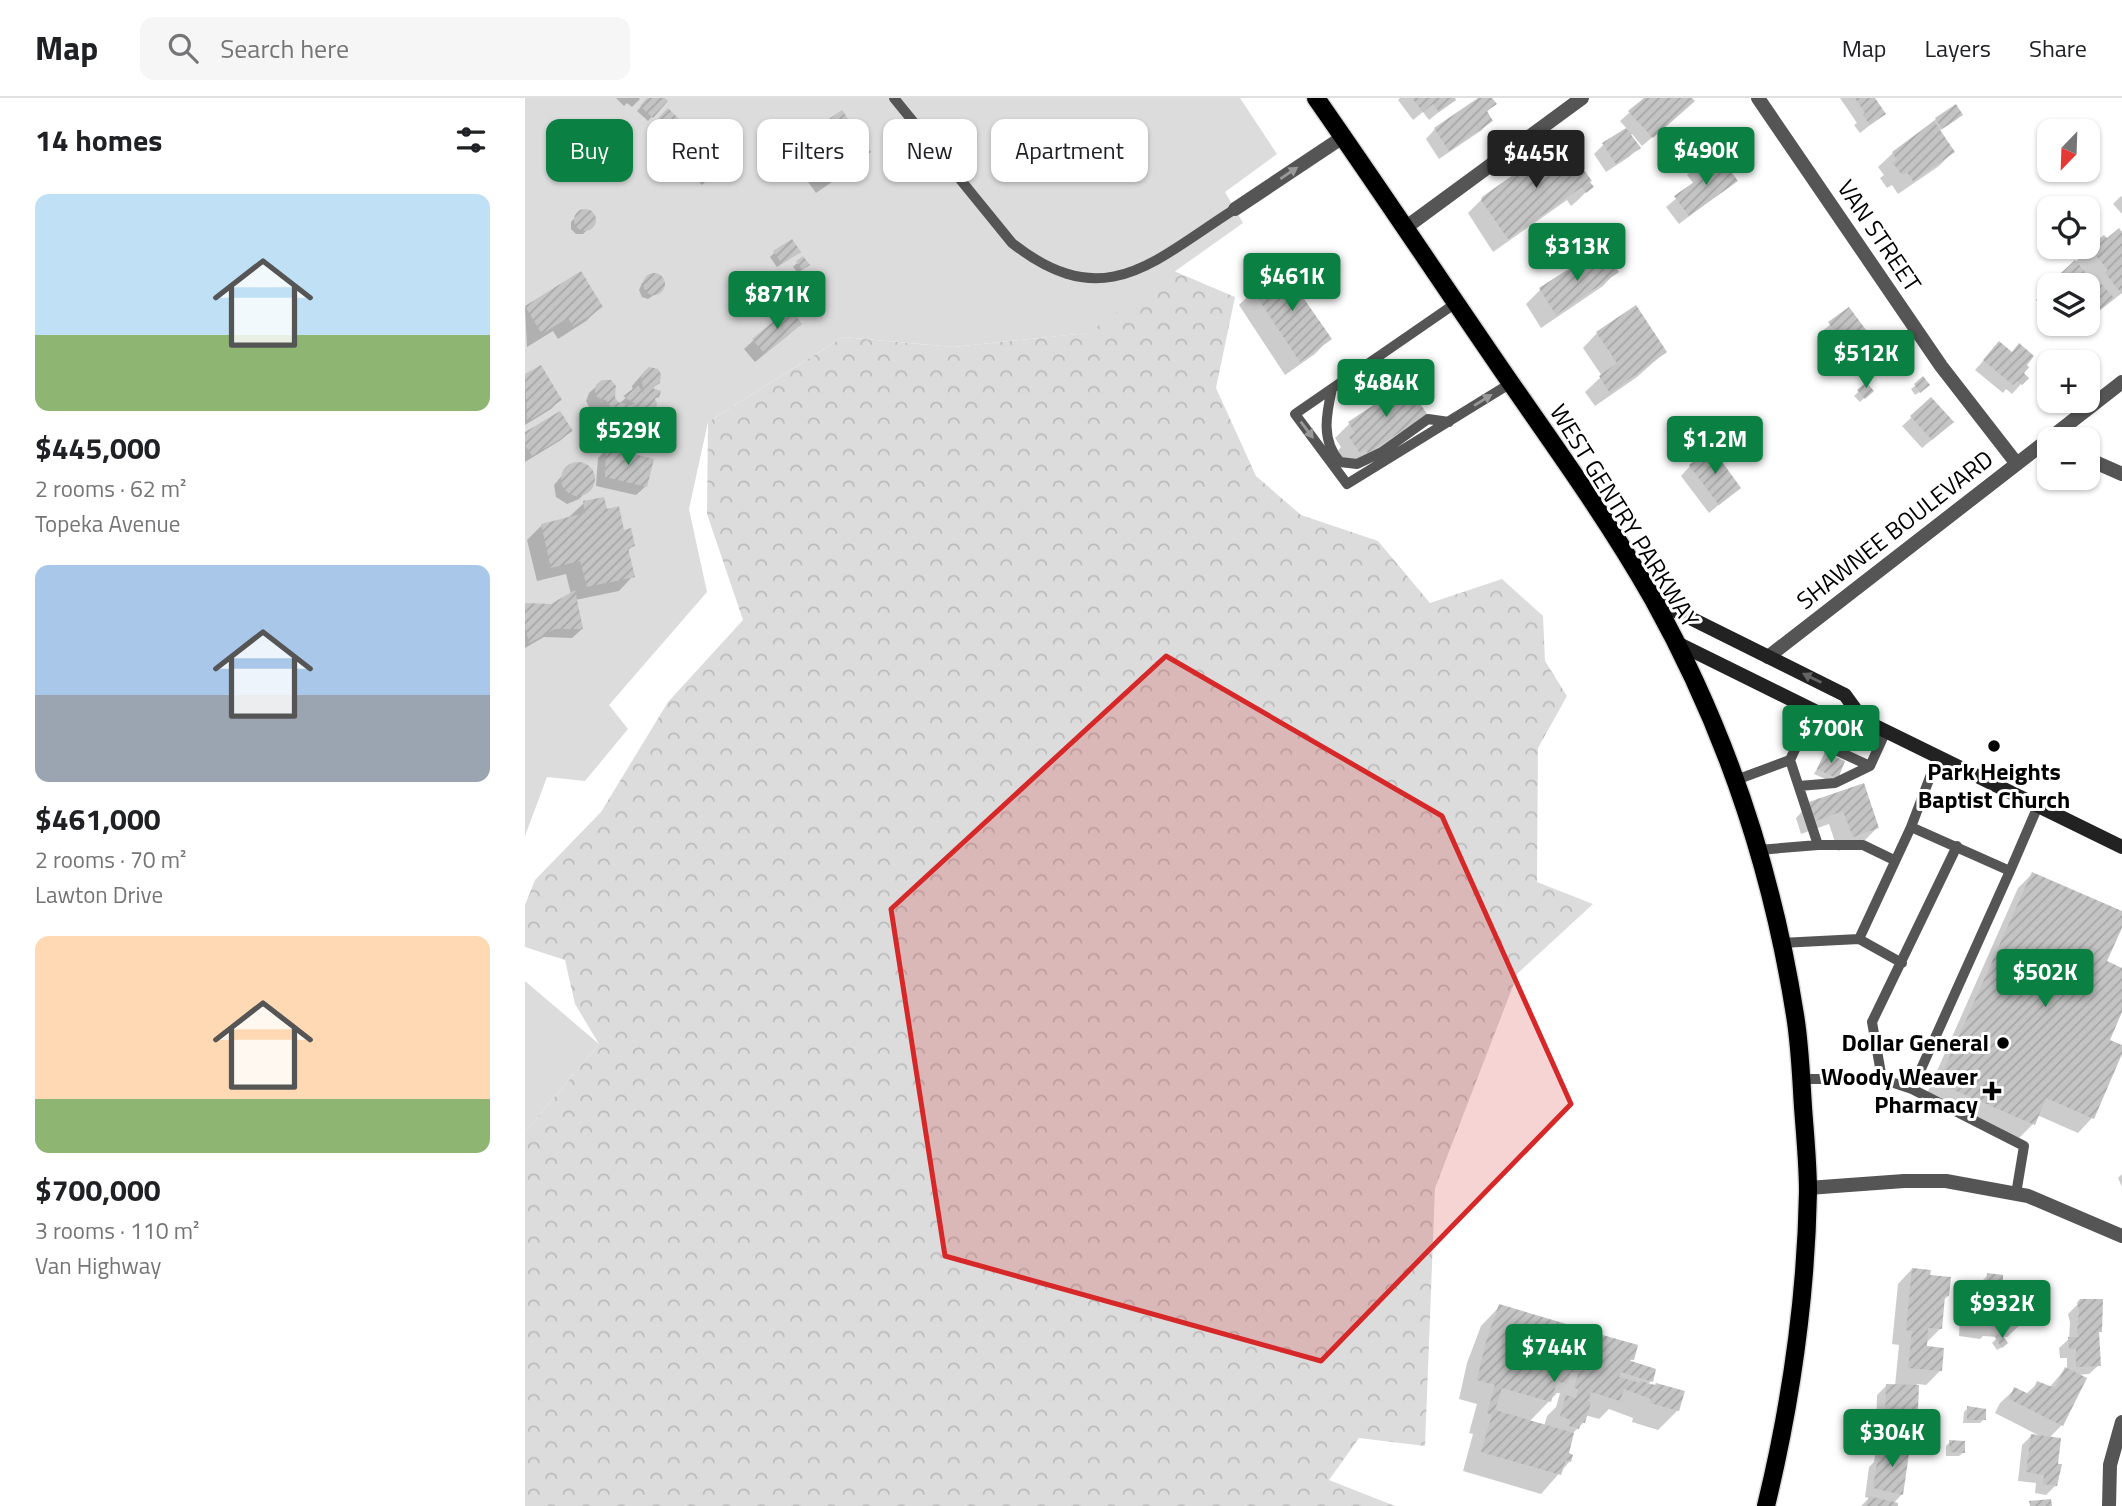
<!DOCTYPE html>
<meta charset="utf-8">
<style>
body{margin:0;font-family:"Titillium Web",sans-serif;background:#f6f6f6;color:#202124;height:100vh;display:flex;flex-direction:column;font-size:26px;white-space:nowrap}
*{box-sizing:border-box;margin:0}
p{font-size:23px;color:#757577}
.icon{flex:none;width:38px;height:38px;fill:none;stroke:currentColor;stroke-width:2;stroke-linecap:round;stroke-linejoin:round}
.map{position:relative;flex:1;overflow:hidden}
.sheet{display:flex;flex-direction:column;background:#fff;width:525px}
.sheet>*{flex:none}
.guide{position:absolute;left:21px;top:21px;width:665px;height:63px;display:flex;gap:14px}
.needle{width:46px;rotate:203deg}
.buttons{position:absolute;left:1512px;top:21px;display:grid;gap:14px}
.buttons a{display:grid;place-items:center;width:63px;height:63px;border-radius:14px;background:#fff;box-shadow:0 2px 5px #0004;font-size:35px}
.price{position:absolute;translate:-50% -60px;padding:0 16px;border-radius:7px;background:#0b8043;color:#fff;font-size:23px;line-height:46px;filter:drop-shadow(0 2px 4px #0008)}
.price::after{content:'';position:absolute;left:50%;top:42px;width:21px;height:16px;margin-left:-10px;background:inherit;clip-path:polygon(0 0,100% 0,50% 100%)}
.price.on{background:#222;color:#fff}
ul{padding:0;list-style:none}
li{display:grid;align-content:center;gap:14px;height:371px;padding:0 35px}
li span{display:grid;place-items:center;height:217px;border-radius:14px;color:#555}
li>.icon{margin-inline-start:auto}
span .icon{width:126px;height:126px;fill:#fffc;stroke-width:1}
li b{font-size:30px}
h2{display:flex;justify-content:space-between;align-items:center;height:84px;padding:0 35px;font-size:30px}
.pill{padding:0 24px;border-radius:14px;background:#fff;box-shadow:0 2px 5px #0004;font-size:24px;line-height:63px}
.pill.on{background:#0b8043;color:#fff}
header{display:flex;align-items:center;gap:42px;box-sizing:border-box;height:98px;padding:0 35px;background:#fff;border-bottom:2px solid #e0e0e0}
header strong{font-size:33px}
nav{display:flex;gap:38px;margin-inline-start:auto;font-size:24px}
.search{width:490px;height:63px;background:#f6f6f6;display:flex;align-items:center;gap:18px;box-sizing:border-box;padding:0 24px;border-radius:14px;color:#757577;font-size:26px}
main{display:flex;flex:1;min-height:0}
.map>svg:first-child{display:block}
.forest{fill:url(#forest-crowns)}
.park{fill:#dcdcdc}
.shadow{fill:#0003;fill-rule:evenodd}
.building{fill:url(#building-hatch)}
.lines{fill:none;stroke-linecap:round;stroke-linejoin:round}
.primary-casing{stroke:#dbdbdb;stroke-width:21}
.service{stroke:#555;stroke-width:10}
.minor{stroke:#555;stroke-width:14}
.secondary{stroke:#222;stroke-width:14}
.primary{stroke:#000;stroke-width:18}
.oneway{fill:#999}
.oneway2{fill:#646464}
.marked{fill:#d62828;fill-opacity:0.2;stroke:#d62828;stroke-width:5;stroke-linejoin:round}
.poi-dot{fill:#000;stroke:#fff;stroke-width:2.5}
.labels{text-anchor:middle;stroke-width:6;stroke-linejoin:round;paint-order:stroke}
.street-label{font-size:24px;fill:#000;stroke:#fff}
.poi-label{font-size:24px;font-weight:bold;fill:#000;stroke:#fff;text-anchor:end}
</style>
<header>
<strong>Map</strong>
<div class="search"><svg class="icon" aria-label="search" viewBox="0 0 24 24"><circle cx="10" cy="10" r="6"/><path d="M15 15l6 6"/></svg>Search here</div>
<nav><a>Map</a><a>Layers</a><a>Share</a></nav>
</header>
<main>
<section class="sheet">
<h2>14 homes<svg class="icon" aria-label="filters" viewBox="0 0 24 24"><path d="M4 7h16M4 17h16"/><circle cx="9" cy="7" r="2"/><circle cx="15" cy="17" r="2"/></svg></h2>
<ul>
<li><span style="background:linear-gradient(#bfe0f5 65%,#8fb573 0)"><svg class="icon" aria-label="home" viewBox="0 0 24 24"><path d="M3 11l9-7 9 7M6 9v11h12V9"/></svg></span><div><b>$445,000</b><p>2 rooms · 62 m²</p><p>Topeka Avenue</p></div></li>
<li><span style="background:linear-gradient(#a9c7e8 60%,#9aa5b1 0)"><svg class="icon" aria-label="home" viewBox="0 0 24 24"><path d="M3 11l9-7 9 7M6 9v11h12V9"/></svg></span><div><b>$461,000</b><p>2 rooms · 70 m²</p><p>Lawton Drive</p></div></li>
<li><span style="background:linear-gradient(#ffd9b3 75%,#8fb573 0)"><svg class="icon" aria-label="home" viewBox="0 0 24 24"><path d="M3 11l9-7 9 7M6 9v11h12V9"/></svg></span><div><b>$700,000</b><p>3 rooms · 110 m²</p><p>Van Highway</p></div></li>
</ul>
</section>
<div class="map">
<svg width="1597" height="1408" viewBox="0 0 1597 1408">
<defs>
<pattern id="forest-crowns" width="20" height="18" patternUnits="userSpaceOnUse" patternTransform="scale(1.75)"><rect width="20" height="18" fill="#dcdcdc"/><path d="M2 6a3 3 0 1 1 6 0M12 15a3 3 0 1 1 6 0" fill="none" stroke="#bbb"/></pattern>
<pattern id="building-hatch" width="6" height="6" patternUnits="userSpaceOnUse" patternTransform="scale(1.75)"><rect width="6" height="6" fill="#c4c4c4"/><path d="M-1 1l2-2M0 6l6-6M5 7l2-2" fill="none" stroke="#a7a7a7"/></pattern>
</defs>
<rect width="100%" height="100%" fill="#fff"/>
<path class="forest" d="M649 173 710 199 691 290 731 378 776 417 853 443 905 505 977 481 1018 518 1020 563 1042 598 1013 650 1012 784 1068 806 993 875 910 1090 900 1348 834 1340 804 1382 870 1408H0V1034L74 946 50 906 40 862 0 849V807L10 782 76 714 143 604 218 522 182 416 183 324 318 239 428 249 562 235Z"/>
<path class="park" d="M0 0H715L752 56 700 94 718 125 563 235 428 249 318 239 183 324 164 411 182 494 84 607 103 631 60 683 22 679 0 738Z
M0 883 74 946 0 1034Z"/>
<path class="shadow" d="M91 0H114L115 1 107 9 102 5 99 8Z
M124 0H137L141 3 123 23 112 13Z
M875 0H928L929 2 904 22 898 14 888 22 873 2Z
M956 0H965L969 6 961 15 966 22 957 32 914 61 901 41 910 31Z
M1121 0H1165L1158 13 1117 48 1107 36 1105 38 1113 50 1104 59 1081 74 1069 56 1078 47 1102 31 1095 23Z
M1315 0H1348L1359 16 1335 35 1329 27 1332 25Z
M143 12 153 22 140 34 131 25Z
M1411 21H1432L1414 33 1428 54 1414 68 1373 96 1367 87 1362 90 1355 80 1359 77 1353 69 1368 55Z
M155 38 174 58 163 68 144 49Z
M278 42 344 54 330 68 291 95 263 56Z
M1019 57 1066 89 1052 103 1046 108 1042 102 968 154 943 115 958 100Z
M181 62 191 73 177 87 166 75Z
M1172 67 1211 83 1154 126 1141 109 1169 86 1162 77Z
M1596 98 1597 99V116L1588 106Z
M56 113H63L69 118V125L58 136H51L46 131V124Z
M1594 132 1597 136V195L1563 222V187H1526L1565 150 1581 142Z
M249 155 269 157 252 169 245 159Z
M272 165 278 171 273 175 268 169Z
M763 169 776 198 804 241 790 256 760 277 714 207 728 193Z
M1075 172 1092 173 1078 188 1016 230 1001 206 1015 192Z
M55 176 76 209 61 223 33 241 28 233 2 249 0 210Z
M128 177 135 179 138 186 135 193 123 201 117 199 114 192 117 185Z
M1524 189V219L1511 202Z
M1324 211 1345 240 1316 264 1295 235Z
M1530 226H1552L1539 237Z
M266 235 230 264 219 251 229 242Z
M1072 235 1140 254 1112 279 1070 308 1060 294 1077 278 1058 250Z
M1465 255 1497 276 1496 286 1487 296 1481 291 1478 295 1450 272Z
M15 269 35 302 26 311 0 327V278Z
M121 272 134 284 127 291 132 299 128 303 125 316 115 326 129 334 109 347 102 333 109 327 99 324 85 334 79 331 77 320 72 312 64 309 61 303 64 295 74 286 93 307 108 293 107 288Z
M1398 281 1399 291 1390 297 1386 291Z
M1341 286 1347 293 1335 304 1329 298Z
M886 295 899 316 885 331 828 368H820L811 355 816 349 810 340 824 326Z
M1387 319 1417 333 1397 350 1377 328Z
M46 333 36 342 0 364V336Z
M82 351 121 388 111 397 71 388 73 360Z
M55 366 66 372 68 382 64 391 54 401 42 406 31 399 29 387 45 368Z
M1165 368 1214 390 1184 415 1156 378Z
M59 405 80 413 108 448 102 453 108 478 94 493 50 502 57 531 47 540 19 539 0 550V507H26L46 496 41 476 12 483 2 442 17 427 44 419Z
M1300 656 1311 680 1307 684 1289 676Z
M1338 687 1352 730 1338 744 1313 753 1304 726 1276 736 1271 720 1285 705Z
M1507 776 1597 815V826L1580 864 1597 872V909L1582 942 1597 949V952L1567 1020 1553 1035 1512 1017 1508 1026 1494 1040 1400 1000 1493 790Z
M1597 1076V1089L1593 1080Z
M1387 1171 1403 1179 1423 1198 1418 1202 1416 1230 1400 1246 1415 1273 1401 1287 1392 1286 1391 1312 1406 1334 1396 1343 1354 1341 1355 1330H1351L1352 1297 1362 1287 1370 1288 1374 1247 1367 1246 1373 1186Z
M1463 1177 1476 1187 1497 1225 1482 1239H1477V1249L1472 1252 1467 1245 1473 1239 1458 1238 1455 1241 1434 1238 1435 1215 1447 1203 1448 1192Z
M1556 1203 1575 1233 1573 1235 1574 1267 1564 1276 1552 1277 1537 1327 1524 1340 1531 1387 1521 1397 1510 1395 1511 1385 1493 1383 1497 1347 1507 1337 1515 1338 1470 1315 1475 1305 1490 1291 1501 1296 1513 1285 1524 1290 1540 1271 1542 1272V1260H1535L1534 1250 1544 1241 1545 1224 1543 1216Z
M975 1208 1040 1251 1049 1254 1067 1236 1107 1261 1104 1264 1126 1283 1123 1286 1153 1312 1133 1332 1107 1324 1108 1320 1084 1311 1074 1321 1060 1317 1059 1324 1047 1336 1041 1356 1045 1363 1016 1396 938 1373 948 1336 944 1335 952 1306 934 1301 942 1265 956 1228ZM1032 1295H1035L1031 1309 1022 1318 1019 1328 1004 1324Z
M1443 1310 1459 1321 1455 1325H1438L1439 1314Z
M1425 1344 1439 1354 1434 1358H1421V1348Z
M1360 1347 1377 1396 1368 1406 1371 1408H1336L1344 1400 1340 1399 1344 1369 1349 1364 1350 1357Z"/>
<path class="building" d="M122 0H140L143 3 128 20 115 8Z
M887 0H930L931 2 914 14 908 6 898 14Z
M953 0H967L972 6 962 13 968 23 924 53 909 30Z
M1119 0H1167L1170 3 1128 40 1103 13Z
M1330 0H1350L1361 16 1345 27 1338 17 1340 15Z
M1431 6 1438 17 1417 31 1410 20Z
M143 10 155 22 146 31 133 20Z
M317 12 346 54 306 82 276 40Z
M1409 23 1430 54 1388 83 1382 74 1377 77 1368 65 1372 62 1367 54Z
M1101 30 1116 50 1091 66 1077 45Z
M155 36 176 58 168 65 147 43Z
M1039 44 1067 83 1065 84 1069 89 1061 95 1057 89 983 141 956 102 957 99 1019 55 1021 57Z
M181 59 194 73 182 84 169 70Z
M1179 60 1187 71 1198 63 1213 83 1164 118 1149 98 1179 77 1170 66Z
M49 122a11 11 0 1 1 22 0a11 11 0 1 1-22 0Z
M1594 130 1597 134V196L1580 175 1583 172 1564 149 1579 137 1582 140Z
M267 141 276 154 257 166 248 153Z
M1067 156 1076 169 1087 162 1094 174 1031 217 1014 190Z
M278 158 285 167 277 172 271 163Z
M1550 162 1569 185 1573 182 1589 200 1571 215 1568 212 1563 217V187H1523Z
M763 167 782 195 777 198 807 241 775 264 727 191Z
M56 173 78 209 48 228 43 220 17 236 0 208Z
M118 186a11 11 0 1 1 22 0a11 11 0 1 1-22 0Z
M1111 207 1142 254 1085 295 1074 278 1092 265 1071 234Z
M1324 209 1347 240 1326 256 1303 224Z
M265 210 277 226 240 256 227 241Z
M1474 243 1487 254 1494 245 1509 258 1502 267 1504 269 1499 275 1504 280 1497 287 1492 283 1488 287 1458 262Z
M16 267 37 302 2 324 0 276Z
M124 269 133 271 136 276 135 285 127 290 136 293 134 300 129 299 132 305 131 312 124 318 106 315 102 323 91 324 86 319V310L82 303 72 299 70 294 71 287 77 282H86L91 288 90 299 93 304 104 307 110 306 98 298 113 287 119 296 116 277Z
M1398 278 1405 287 1395 295 1389 286Z
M1341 284 1349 293 1340 301 1332 292Z
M882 285 884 288 887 286 892 292 888 295 902 316 843 355 840 351 835 355 824 339 830 335 823 324Z
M1406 299 1429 324 1407 342 1385 318Z
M35 313 48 333 7 358 0 347V334Z
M124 320 132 334 114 344 105 328Z
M81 349 129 361 122 389 80 379Z
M1187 350 1216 390 1194 407 1164 367Z
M36 381a17 17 0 1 1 34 0a17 17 0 1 1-34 0Z
M79 399 82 411 94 408 99 432 106 430 110 448 103 450 110 479 62 489 55 463 26 470 16 426 60 415 58 403Z
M50 492 58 531H30L4 545 0 528V505L26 506Z
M1300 654 1320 663 1313 681 1292 671Z
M1339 685 1354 730 1328 739 1318 713 1291 723 1284 704Z
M1507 774 1597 813V830L1582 863 1597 870V914L1585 942 1597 947V956L1569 1021 1521 1000 1510 1027 1413 985Z
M1387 1170 1406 1172 1405 1177 1426 1179 1424 1198H1420L1417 1231 1403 1230 1402 1248 1419 1250 1417 1273 1383 1270 1387 1233 1381 1232Z
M1462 1175 1478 1177V1186L1501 1187 1499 1226 1472 1224 1471 1227 1447 1225 1449 1198 1460 1199Z
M1555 1201H1578L1577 1234H1574L1576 1268 1551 1269V1251H1544L1543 1239H1554L1552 1234 1554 1213 1552 1205Z
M974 1206 1048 1228 1042 1250 1052 1253 1049 1264 1057 1267 1067 1234 1113 1247 1109 1262 1100 1261 1131 1271 1128 1284 1096 1274 1094 1279 1115 1285V1283L1130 1287 1131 1285 1160 1293 1154 1313 1125 1305 1126 1301 1099 1291 1095 1303 1066 1294 1063 1303 1066 1304 1060 1325 1056 1324 1054 1331 1044 1328 1046 1322 1035 1318 1041 1297 1051 1300 1053 1291 1049 1290 1053 1276 1046 1274 1042 1286 1032 1283 1026 1304 977 1290 970 1312 1049 1335 1044 1355 1048 1357 1046 1364 1041 1362 1036 1377 956 1354 967 1317 962 1315 970 1287 952 1282 961 1244Z
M1476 1235 1483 1245 1477 1250 1470 1239Z
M1540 1269 1562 1280 1538 1328 1484 1301 1489 1289 1506 1297 1512 1283 1530 1290Z
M1361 1286 1394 1287 1393 1311H1408L1407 1334 1363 1333V1322H1360Z
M1442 1308 1461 1311V1322H1442Z
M1506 1336 1536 1340 1533 1366H1537L1532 1388 1518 1386 1519 1377 1501 1374Z
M1424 1342 1440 1343V1355L1425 1354Z
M1359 1346 1385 1349 1378 1397 1348 1390 1353 1358 1357 1359Z
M1344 1398 1373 1405V1408H1341Z
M1526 1401 1527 1408H1505L1504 1403Z"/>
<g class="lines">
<defs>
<path id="primary" d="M791 0C856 93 919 188 983 281 1033 353 1085 425 1128 501 1200 630 1247 771 1270 917 1275 947 1276 978 1278 1009 1280 1037 1283 1066 1283 1094 1281 1200 1266 1305 1241 1408"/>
</defs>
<use href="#primary" class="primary-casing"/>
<path class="service" d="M369 0 487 145C580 218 628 163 710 111
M931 205 770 316 822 386 986 285
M807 291C801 317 796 343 815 364L832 366 857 354 903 321 924 324
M1278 637 1345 668
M1265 662 1293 747
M1211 682 1265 662 1289 611
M1274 688 1310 685 1345 668 1361 633
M1386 729 1413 658
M1233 752 1293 747H1338L1369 762
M1485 773 1513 708
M1334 841 1377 865
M1256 845 1334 841 1386 729 1485 773 1387 991
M1276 981H1357L1387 991 1499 1048 1491 1096
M1357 981 1347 924 1432 748"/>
<path class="minor" d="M1233 0 1416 268 1492 366
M710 111 818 39
M880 130 1057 0
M1524 341 1597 284
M1563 361 1597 376
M1243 559 1524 341
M1283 1090 1379 1083H1421L1503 1098 1597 1138
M1584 1408 1585 1367 1597 1324"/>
<path class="secondary" d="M1127 501 1320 597 1338 622
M1150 544 1306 621 1338 622 1597 749"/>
<use href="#primary" class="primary"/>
</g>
<defs><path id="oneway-solid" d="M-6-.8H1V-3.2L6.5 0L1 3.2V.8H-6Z" transform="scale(1.75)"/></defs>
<g class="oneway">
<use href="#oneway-solid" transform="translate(764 75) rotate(-34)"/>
<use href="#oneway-solid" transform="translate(958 302) rotate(-32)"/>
<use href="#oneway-solid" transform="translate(782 332) rotate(53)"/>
</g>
<use class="oneway2" href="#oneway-solid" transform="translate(1287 580) rotate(-154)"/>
<path class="marked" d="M641 558 917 718 1046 1006 796 1263 420 1158 366 811Z"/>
<g class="poi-dot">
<circle cx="1469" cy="648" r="7"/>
<circle cx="1478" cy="945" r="7"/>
<path d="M1463.5 982.5h7v7h7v7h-7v7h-7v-7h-7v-7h7z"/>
</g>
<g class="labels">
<g class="street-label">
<text transform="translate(1354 138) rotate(56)" y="8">VAN STREET</text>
<text transform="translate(1099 418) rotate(58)" y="8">WEST GENTRY PARKWAY</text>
<text transform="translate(1370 432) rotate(-38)" y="8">SHAWNEE BOULEVARD</text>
</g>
<g class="poi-label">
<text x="1469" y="682" text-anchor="middle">Park Heights<tspan x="1469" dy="28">Baptist Church</tspan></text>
<text x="1464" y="953">Dollar General</text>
<text x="1453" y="987">Woody Weaver<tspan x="1453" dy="28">Pharmacy</tspan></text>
</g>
</g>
</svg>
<div class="buttons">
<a><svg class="needle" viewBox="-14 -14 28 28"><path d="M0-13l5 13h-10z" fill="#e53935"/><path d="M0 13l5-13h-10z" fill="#757577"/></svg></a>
<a><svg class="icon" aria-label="locate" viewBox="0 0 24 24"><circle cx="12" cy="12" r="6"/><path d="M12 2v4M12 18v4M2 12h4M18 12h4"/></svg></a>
<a><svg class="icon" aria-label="layers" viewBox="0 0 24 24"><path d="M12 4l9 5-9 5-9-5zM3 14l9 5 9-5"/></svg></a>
<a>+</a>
<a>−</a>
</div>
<b class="price" style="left:1181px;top:89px">$490K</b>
<b class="price on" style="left:1011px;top:92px">$445K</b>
<b class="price" style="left:1052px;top:185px">$313K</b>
<b class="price" style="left:767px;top:215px">$461K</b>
<b class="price" style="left:252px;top:233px">$871K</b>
<b class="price" style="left:1341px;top:292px">$512K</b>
<b class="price" style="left:861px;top:321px">$484K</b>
<b class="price" style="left:103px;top:369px">$529K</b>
<b class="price" style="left:1190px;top:378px">$1.2M</b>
<b class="price" style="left:1306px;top:667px">$700K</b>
<b class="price" style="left:1520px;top:911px">$502K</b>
<b class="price" style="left:1477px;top:1242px">$932K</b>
<b class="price" style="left:1029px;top:1286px">$744K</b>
<b class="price" style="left:1367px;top:1371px">$304K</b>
<div class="guide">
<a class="pill on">Buy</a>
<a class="pill">Rent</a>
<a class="pill">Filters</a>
<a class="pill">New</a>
<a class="pill">Apartment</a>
</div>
</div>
</main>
